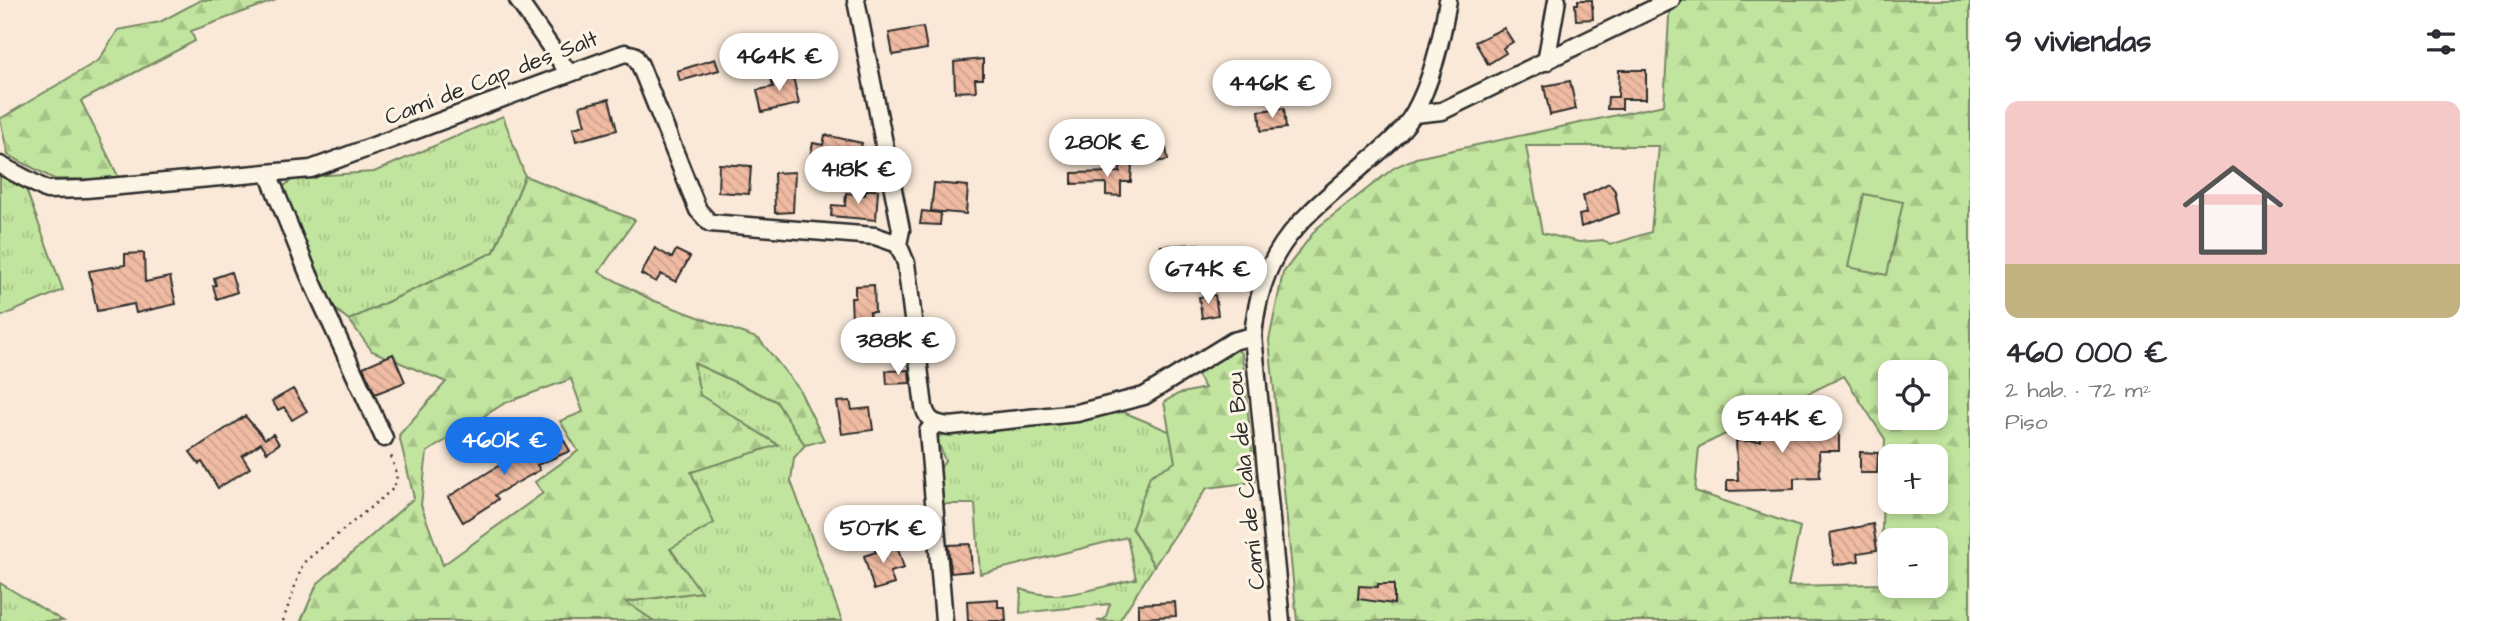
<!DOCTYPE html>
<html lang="es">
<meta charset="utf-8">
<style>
body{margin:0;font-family:"Architects Daughter",sans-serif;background:#f2f2f3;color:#2b2b33;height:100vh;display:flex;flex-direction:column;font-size:26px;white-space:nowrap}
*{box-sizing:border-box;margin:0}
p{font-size:23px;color:#7c7c81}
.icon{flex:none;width:38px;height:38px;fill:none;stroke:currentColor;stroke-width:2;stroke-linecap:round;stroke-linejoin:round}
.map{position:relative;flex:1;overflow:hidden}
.panel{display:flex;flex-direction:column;background:#fff;width:525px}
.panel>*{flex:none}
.buttons{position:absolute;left:1878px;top:360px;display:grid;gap:14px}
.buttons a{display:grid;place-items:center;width:70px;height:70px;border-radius:14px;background:#fff;box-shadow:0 4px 10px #0003;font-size:35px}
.price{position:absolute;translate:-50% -60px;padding:0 16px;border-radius:24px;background:#fff;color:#222;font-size:23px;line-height:46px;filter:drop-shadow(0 2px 4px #0008)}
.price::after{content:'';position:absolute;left:50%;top:42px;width:21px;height:16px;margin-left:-10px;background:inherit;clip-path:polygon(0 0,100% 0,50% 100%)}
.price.current{background:#1a73e8;color:#fff}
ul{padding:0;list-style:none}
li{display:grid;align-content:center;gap:14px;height:371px;padding:0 35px}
li span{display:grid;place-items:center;height:217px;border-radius:14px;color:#555}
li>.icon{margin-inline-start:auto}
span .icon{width:126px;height:126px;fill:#fffc;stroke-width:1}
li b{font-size:30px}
h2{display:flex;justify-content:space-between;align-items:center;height:84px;padding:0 35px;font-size:30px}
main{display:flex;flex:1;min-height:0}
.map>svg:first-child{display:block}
.grass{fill:url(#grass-tufts);stroke:#768864;stroke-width:2}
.forest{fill:url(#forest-firs);stroke:#768864;stroke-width:2;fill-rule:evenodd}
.green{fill:#c1e49e;stroke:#768864;stroke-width:2}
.building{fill:url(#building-back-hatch);stroke:#2b2b2b;stroke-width:2}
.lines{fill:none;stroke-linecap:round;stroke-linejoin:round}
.minor-casing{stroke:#2b2b2b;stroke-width:21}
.path{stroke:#2b2b2b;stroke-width:2.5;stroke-dasharray:2 5;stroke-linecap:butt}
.minor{stroke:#fcf5e5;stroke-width:16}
.labels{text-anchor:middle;stroke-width:6;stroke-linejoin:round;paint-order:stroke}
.street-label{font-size:23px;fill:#2b2b2b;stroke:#fcf5e5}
</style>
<main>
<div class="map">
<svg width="1970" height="621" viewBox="0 0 1970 621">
<defs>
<pattern id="grass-tufts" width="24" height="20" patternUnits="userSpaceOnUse" patternTransform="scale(1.75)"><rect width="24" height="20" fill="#c1e49e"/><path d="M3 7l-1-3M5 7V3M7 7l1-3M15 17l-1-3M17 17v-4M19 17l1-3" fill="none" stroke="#a6c488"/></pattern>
<pattern id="forest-firs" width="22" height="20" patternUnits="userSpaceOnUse" patternTransform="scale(1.75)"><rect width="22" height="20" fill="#c1e49e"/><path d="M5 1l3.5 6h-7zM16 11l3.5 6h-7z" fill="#a6c488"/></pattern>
<pattern id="building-back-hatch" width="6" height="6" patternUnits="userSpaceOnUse" patternTransform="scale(1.75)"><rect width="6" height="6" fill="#f0bba2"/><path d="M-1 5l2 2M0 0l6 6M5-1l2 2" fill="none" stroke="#cea18c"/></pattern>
</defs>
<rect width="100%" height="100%" fill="#fae9d8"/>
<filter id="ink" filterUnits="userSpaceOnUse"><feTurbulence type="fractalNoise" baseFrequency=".0143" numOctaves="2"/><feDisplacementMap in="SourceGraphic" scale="14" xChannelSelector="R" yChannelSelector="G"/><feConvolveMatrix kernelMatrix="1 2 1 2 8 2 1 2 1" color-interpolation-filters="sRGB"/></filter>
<g filter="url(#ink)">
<path class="grass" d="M503 116 525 176 494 252 349 320 330 305 280 189 296 177 374 172Z
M0 171 17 176 27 192 63 290 0 317Z
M694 363 776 401 805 445 794 458 791 481 842 621H654L625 602 700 592 670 548 691 472 777 444 699 395Z
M1121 411 1171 432 1176 462 1132 528 1154 566 1119 621H1097L1105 619 1110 604 1020 613 1021 589C1061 604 1096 587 1136 579L1127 537 980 574 975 504H939L935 477 945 461 937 438C961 421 1084 416 1121 411Z
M0 583 63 621H0Z"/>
<path class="forest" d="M201 0H276L191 31 195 41 81 101 120 180 54 179 8 155 0 119 99 60 118 30 160 22Z
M1670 0H1970V621H1297L1269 340 1283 273 1317 228 1395 167 1416 158 1664 105ZM1526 146H1659L1651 232 1610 245 1603 240 1579 242 1542 233ZM1890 373H1936V418H1890ZM1844 376 1885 439 1880 584 1788 586 1800 527 1695 491 1699 447ZM1890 457H1936V502H1890ZM1890 541H1936V586H1890Z
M525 176 635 220 599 272 652 300 759 339 799 389 824 440 805 445 776 401 694 363 700 395 778 445 691 472 714 523 670 549 701 592 626 602 654 621H301L317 584 414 498 399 435 446 382 372 351 349 320 494 252ZM571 379 583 412 560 421 578 451 535 482 543 493 443 565 421 505 427 452 505 403Z
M1235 348 1242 354 1255 482 1207 488 1154 566 1132 528 1150 476 1175 462 1164 402 1178 394 1205 388 1195 372Z"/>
<path class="green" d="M1864 194 1903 202 1887 275 1848 267Z"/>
<path class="building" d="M1578 0H1592L1593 19 1576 20 1575 4H1578Z
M923 27 927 49 893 55 889 33Z
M1504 28 1513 42 1503 48 1506 53 1488 64 1475 42Z
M715 59 719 70 680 81 677 71Z
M983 59V79H975L976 91 955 92 954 62Z
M1619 70H1646V99H1622V109H1607L1608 97H1618Z
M792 72 799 104 762 112 757 90 773 87 771 77Z
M1570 81 1576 109 1550 115 1544 86Z
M609 99 617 130 576 141 573 128 585 125 580 106Z
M1284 108 1286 128 1261 131 1259 111Z
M825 135 862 143 857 166 834 161 833 166 809 162 813 143 823 145Z
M1166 148 1168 160 1148 163 1147 150Z
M1120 163H1132L1131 182H1121V196L1106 195V183L1072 184V173L1120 172Z
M719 164 751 166 749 194 718 192Z
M795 172 793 212 775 213 774 173Z
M934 183 968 186 966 214 931 211Z
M1609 183 1615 191 1619 213 1581 227 1579 215 1587 213 1583 196Z
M866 190H878L876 220 831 216 832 205 845 206 846 193 865 195Z
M922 211 941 213 940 225 920 224Z
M1199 244 1197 275 1163 277 1161 246Z
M655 248 672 258 676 250 690 257 676 282 661 274 656 282 641 274Z
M144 253 145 282 170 277 176 304 136 313 134 304 97 311 89 271 125 265V254Z
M231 272 237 292 217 299 213 286 216 285 214 278Z
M874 285 875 312H870V319L852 320 851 298H855V286Z
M1215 295 1218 315 1202 318 1199 297Z
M393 354 405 382 375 394 363 367Z
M909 370 910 383 887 384 886 371Z
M293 389 307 411 292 420 284 407 278 410 272 401Z
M850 401 852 410 870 408 873 430 842 434 837 402Z
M245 416 265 439 273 434 279 444 267 452 261 443 242 456 250 468 218 488 202 462 199 464 190 452Z
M1803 420V427H1839V451H1819L1820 477 1794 478V489L1727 491V480H1738L1736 441H1760V421Z
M534 439 541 449 563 439 570 451 537 465 540 470 495 495 498 499 493 503 463 522 448 497 508 460 506 456Z
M1860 452 1878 453 1877 473H1860Z
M1873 524 1877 550 1858 553 1859 561 1834 565 1830 533Z
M889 542 891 548 897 546 904 568 890 572 894 584 874 590 864 556 876 552 874 547Z
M970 544 972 571 951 573 948 545Z
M1378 584H1394V604L1358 599 1359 586 1378 587Z
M998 599V607H1005L1006 621H968L967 601Z
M1175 602 1176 616 1138 618V604Z"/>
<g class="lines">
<defs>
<path id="minor" d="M518 0 568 72
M856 0 901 230 898 244
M1546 62 1557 0
M1414 114 1442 111 1671 0
M0 165 47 190 86 189 311 169 625 53 634 55 640 65 698 210 710 223 875 236 898 244 906 263 924 407C928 422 935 424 950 426L1077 413 1144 396 1233 341 1253 336
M268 173 309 275 384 438
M936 424 928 431 944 621
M1281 621 1253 336C1261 245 1302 219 1366 163 1383 149 1403 132 1414 113 1433 80 1442 37 1448 0"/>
</defs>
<use href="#minor" class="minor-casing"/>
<path class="path" d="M283 621 303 563 394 488 397 476 390 452"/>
<use href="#minor" class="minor"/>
</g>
</g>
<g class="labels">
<g class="street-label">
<text transform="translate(491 77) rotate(-21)" y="8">Camí de Cap des Salt</text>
<text transform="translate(1245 481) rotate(-96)" y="8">Camí de Cala de Bou</text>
</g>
</g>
</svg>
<div class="buttons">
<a><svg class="icon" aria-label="locate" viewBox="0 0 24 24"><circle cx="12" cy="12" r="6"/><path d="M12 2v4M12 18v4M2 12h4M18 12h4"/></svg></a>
<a>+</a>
<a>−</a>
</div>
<b class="price" style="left:779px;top:93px">464K €</b>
<b class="price" style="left:1272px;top:120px">446K €</b>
<b class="price" style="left:1107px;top:179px">280K €</b>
<b class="price" style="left:858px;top:206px">418K €</b>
<b class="price" style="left:1208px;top:306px">674K €</b>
<b class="price" style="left:898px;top:377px">388K €</b>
<b class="price" style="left:1782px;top:455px">544K €</b>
<b class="price current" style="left:504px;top:477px">460K €</b>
<b class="price" style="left:883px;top:565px">507K €</b>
</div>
<section class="panel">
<h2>9 viviendas<svg class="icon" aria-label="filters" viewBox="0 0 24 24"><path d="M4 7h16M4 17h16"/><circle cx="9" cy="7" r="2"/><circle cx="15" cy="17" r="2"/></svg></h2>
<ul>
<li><span style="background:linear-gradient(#f6c9c9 75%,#c2b280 0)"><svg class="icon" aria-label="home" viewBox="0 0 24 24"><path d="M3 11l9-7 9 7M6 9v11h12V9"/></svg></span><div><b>460 000 €</b><p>2 hab. · 72 m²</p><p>Piso</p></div></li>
</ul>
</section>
</main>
